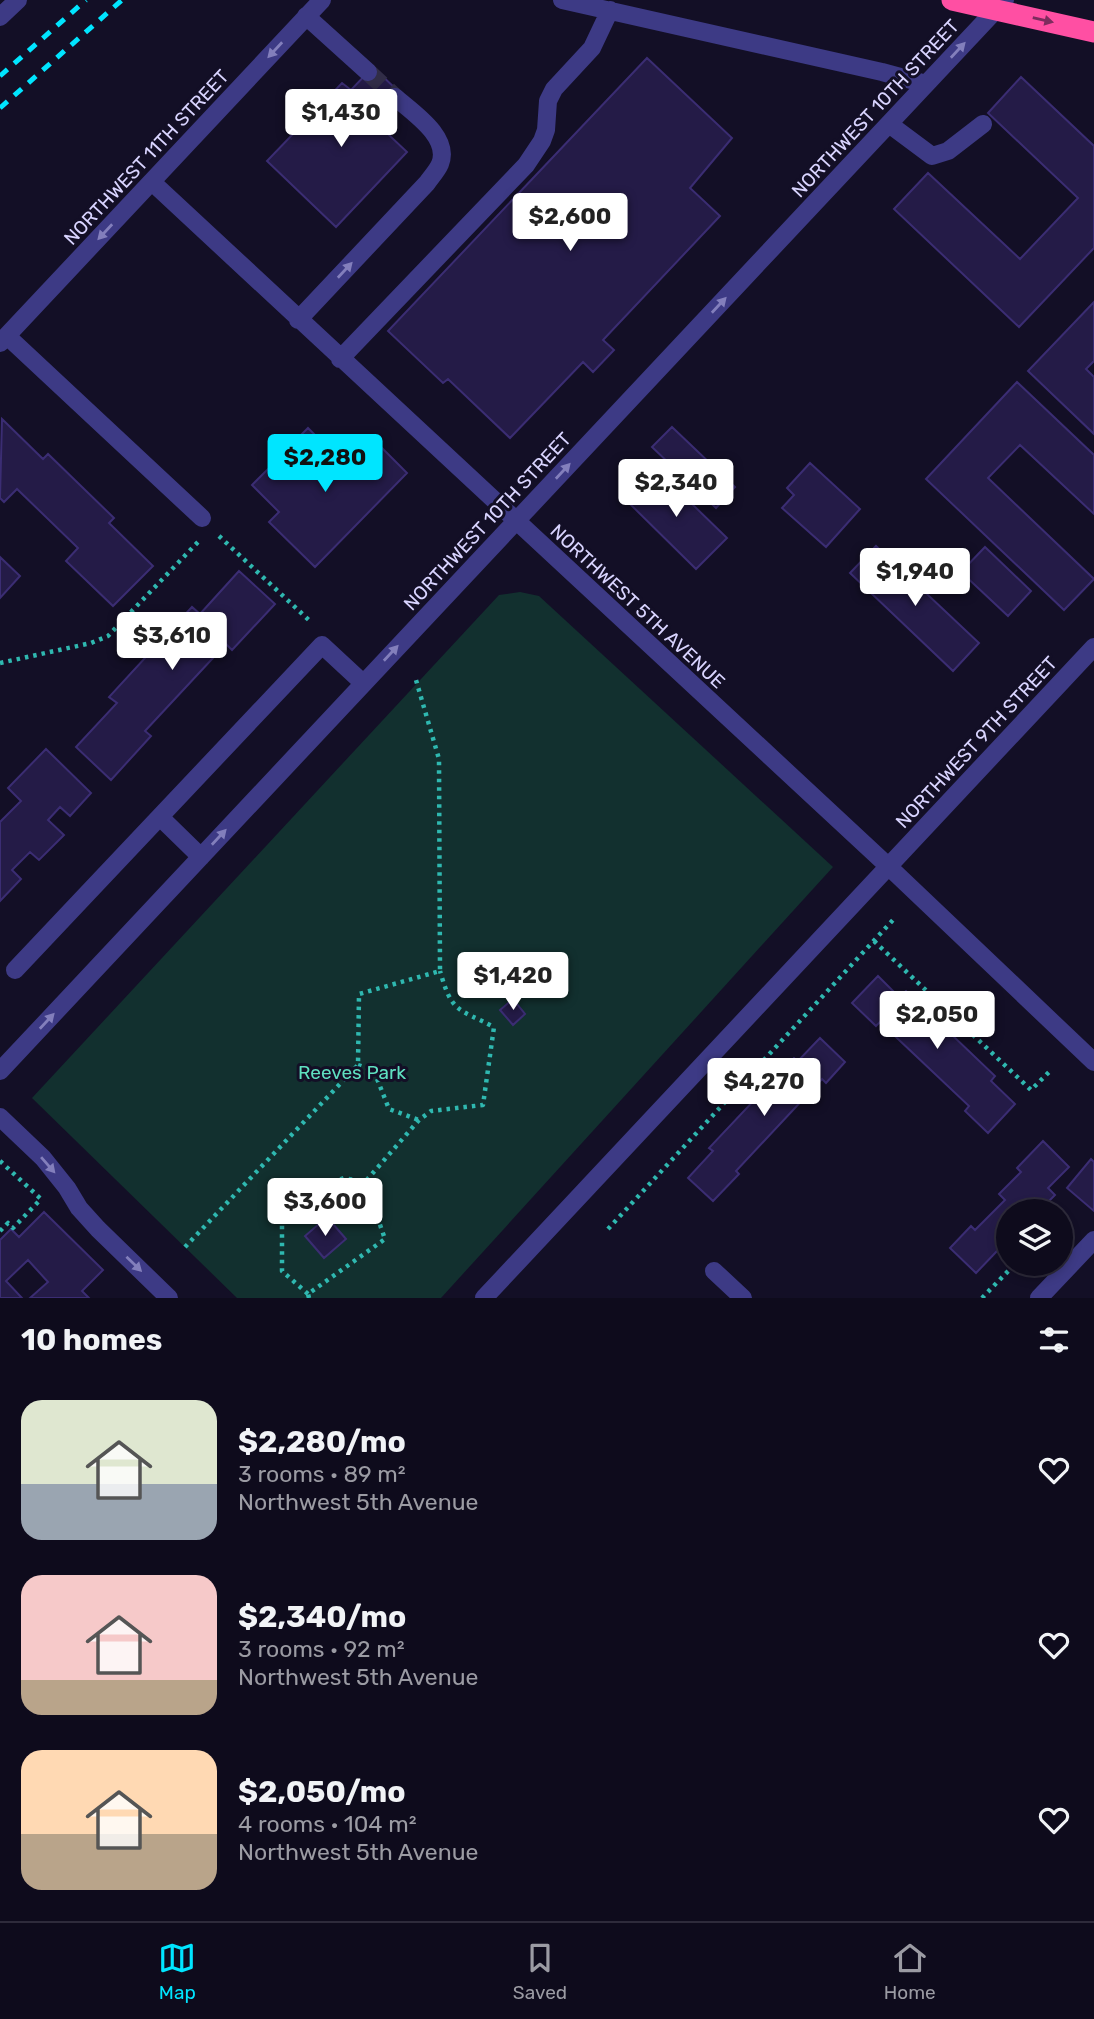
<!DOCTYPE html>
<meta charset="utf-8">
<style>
body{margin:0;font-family:Rubik,sans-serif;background:#171425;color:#f1f3f6;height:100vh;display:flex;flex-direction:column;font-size:26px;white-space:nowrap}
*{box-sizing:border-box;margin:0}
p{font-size:23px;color:#9b9ba3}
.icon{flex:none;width:38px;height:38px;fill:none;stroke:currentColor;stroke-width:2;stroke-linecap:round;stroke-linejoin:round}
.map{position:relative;height:1298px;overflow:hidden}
.panel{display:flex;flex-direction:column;background:#0e0b1c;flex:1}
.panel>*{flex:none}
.fabs{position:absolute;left:996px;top:1199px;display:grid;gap:14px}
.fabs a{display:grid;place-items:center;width:77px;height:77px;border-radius:50%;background:#0e0b1c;box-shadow:0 4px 10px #0003,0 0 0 2px #2e2b3b;font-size:35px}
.price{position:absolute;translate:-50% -60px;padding:0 16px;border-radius:7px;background:#fff;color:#222;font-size:23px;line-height:46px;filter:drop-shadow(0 2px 4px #0008)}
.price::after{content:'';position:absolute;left:50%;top:42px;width:21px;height:16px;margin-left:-10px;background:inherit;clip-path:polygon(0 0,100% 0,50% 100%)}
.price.on{background:#00e5ff;color:#111}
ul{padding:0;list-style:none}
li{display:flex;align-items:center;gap:21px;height:175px;padding:0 21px}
li span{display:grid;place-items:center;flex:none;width:196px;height:140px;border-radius:21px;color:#555}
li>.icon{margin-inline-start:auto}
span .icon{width:84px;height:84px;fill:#fffc;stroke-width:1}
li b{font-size:30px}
h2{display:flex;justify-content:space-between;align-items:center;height:84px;padding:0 21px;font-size:30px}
.dock{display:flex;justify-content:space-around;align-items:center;height:98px;border-top:2px solid #2e2b3b;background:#0e0b1c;font-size:19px;color:#9b9ba3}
.dock a{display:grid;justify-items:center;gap:4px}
.dock .on{color:#00e5ff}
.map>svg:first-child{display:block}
.park{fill:#12302f}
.building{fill:#241b47;stroke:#3b2d73;stroke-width:2}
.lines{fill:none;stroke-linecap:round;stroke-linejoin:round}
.minor-tunnel{stroke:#312d47;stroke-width:18;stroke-dasharray:18 9;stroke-linecap:butt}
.path{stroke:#2fb8b0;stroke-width:4.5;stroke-dasharray:3.5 5;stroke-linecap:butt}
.minor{stroke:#3d3a85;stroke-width:18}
.rail{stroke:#00e5ff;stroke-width:5;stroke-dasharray:10 9;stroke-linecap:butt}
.highway-bridge{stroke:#ff4fa3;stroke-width:21}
.oneway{fill:#7d2c5e}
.oneway2{fill:#837fbc}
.labels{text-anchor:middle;stroke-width:6;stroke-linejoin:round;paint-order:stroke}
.street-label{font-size:19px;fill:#d9d4ff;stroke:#130f26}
.park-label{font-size:19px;fill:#5fe0c0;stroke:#130f26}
</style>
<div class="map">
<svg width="1094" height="1298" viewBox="0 0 1094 1298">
<rect width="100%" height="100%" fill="#130f26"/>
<path class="park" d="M520 592 539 596 833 867 441 1298H237L32 1098 499 595Z"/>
<path class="building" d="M647 58 732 138 690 188 720 216 603 340 614 350 593 372 583 362 510 438 448 379 443 383 388 331Z
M373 67 399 92 373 120 407 152 336 227 267 161 342 83 351 90Z
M1021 77 1094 146V248L1019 327 894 209 928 173 1020 259 1078 198 988 113Z
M1094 302V361L1086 369 1094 377V434L1028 371Z
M1017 382 1094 455V514L1020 445 988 478 1094 579 1064 610 926 479Z
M2 419 43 459 48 454 114 518 109 523 153 566 113 606 66 561 78 548 17 489 4 502 0 498Z
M672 427 735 487 716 508 652 447Z
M308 428 349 469 375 441 407 473 315 567 269 522 279 512 252 485 273 464 282 472 294 459 285 451Z
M810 463 860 509 826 547 782 508 794 495 787 488Z
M655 468 727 538 696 569 625 499Z
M876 546 979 643 953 671 850 573Z
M985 547 1031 591 1008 616 961 572Z
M0 557 20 576 0 598Z
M239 571 275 604 232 650 226 644 145 731 151 736 111 780 76 747 117 703 109 697 192 607 200 614Z
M46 749 91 793 70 816 60 807 48 820 64 835 39 860 30 852 12 870 21 879 0 901V822L21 801 8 788Z
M878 976 899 997 906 991 995 1076 991 1081 1015 1104 988 1133 965 1111 969 1106 880 1022 876 1026 852 1003Z
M513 999 525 1014 513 1025 500 1010Z
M820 1038 845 1062 826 1083 822 1079 736 1171 739 1174 713 1201 688 1178 713 1151 709 1148 794 1058 798 1061Z
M1043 1141 1069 1167 1048 1188 1055 1195 1039 1211H1008V1255L1006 1257 998 1250 976 1273 950 1248 971 1226 975 1230 1005 1200 999 1194 1021 1172 1017 1168Z
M1091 1159 1094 1162V1211L1067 1188Z
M44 1212 103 1270 82 1291 89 1298H30L48 1282 28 1260 6 1281 22 1298H0V1240L11 1229 19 1237Z
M327 1217 346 1239 324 1258 305 1236Z"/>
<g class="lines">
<path class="minor-tunnel" d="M368 72 395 97"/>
<path class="path" d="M219 536 312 623
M0 663 91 643 108 636 198 542
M874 941 1031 1090 1052 1069
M358 1065 374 1071 389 1109 419 1120
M0 1161 41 1199
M1060 1215 1064 1212
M608 1229 893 920
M0 1231 8 1223 13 1228 41 1199
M185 1247 358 1065 359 994 440 971 439 759 416 680
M308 1294 282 1271V1213L303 1193 344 1178 365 1182
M309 1298 308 1294 385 1239 365 1182 419 1120 431 1111 483 1105 494 1027C457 1008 452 1013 440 971
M982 1298 1015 1264"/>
<path class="minor" d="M562 0 882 72 926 84
M306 16 368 72
M0 17 18 0
M889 124 932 156 948 151 983 124
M152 182 888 866 1094 1062
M298 320 427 183C431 177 437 171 440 164 451 137 412 112 395 97
M7 336 202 518
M0 343 322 0
M340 359 526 165 542 141 546 130 548 101 554 89 592 48 610 10
M160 817 201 857
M15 970 322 645 363 683
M0 1071 1005 0
M0 1117 43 1158 67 1188 79 1208 98 1229 169 1298
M714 1271 743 1298
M484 1298 1094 647
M1039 1298 1094 1240"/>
<path class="rail" d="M0 76 86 0
M0 108 122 0"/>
<path class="highway-bridge" d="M952 0 1094 32"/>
</g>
<defs><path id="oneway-solid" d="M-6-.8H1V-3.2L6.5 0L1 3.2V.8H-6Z" transform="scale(1.75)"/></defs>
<use class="oneway" href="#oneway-solid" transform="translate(1043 20) rotate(13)"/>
<g class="oneway2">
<use href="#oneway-solid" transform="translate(275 50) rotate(133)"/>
<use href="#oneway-solid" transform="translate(958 50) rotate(-47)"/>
<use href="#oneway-solid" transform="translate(105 232) rotate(133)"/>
<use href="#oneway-solid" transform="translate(345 270) rotate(-47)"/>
<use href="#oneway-solid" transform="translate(719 305) rotate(-47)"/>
<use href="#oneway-solid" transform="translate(563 471) rotate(-47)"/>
<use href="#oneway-solid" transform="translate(391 653) rotate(-47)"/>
<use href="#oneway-solid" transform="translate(219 837) rotate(-47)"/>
<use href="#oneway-solid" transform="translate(47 1021) rotate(-47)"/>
<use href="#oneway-solid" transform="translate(48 1165) rotate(49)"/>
<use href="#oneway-solid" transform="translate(134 1264) rotate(44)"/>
</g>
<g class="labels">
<g class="street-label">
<text transform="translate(875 108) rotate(-47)" y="7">NORTHWEST 10TH STREET</text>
<text transform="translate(146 157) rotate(-47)" y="7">NORTHWEST 11TH STREET</text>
<text transform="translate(487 521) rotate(-47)" y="7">NORTHWEST 10TH STREET</text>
<text transform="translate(638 606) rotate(43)" y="7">NORTHWEST 5TH AVENUE</text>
<text transform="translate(976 742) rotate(-47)" y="7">NORTHWEST 9TH STREET</text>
</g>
<g class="park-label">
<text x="352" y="1079">Reeves Park</text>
</g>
</g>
</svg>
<div class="fabs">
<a><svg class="icon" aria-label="layers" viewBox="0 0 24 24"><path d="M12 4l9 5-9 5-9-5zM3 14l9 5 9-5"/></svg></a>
</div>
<b class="price" style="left:341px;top:149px">$1,430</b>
<b class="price" style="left:570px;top:253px">$2,600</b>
<b class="price on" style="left:325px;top:494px">$2,280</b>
<b class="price" style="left:676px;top:519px">$2,340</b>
<b class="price" style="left:915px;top:608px">$1,940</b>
<b class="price" style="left:172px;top:672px">$3,610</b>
<b class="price" style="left:513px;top:1012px">$1,420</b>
<b class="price" style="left:937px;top:1051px">$2,050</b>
<b class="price" style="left:764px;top:1118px">$4,270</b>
<b class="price" style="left:325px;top:1238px">$3,600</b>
</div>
<section class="panel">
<h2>10 homes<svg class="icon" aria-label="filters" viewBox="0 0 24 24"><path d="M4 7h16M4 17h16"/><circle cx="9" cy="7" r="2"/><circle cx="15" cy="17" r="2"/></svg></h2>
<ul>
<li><span style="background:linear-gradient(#dfe7d0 60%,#9aa5b1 0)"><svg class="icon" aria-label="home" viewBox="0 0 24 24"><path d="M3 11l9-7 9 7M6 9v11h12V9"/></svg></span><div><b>$2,280/mo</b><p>3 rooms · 89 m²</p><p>Northwest 5th Avenue</p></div><svg class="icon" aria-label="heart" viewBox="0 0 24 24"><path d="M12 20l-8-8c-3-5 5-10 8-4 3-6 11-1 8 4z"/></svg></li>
<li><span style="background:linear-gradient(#f6c9c9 75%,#b9a48a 0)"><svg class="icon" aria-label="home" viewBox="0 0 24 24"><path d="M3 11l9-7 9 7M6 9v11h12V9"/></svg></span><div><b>$2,340/mo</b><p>3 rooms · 92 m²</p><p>Northwest 5th Avenue</p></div><svg class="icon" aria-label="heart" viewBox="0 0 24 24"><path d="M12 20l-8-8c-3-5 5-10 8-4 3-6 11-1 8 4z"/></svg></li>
<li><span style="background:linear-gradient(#ffd9b3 60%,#b9a48a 0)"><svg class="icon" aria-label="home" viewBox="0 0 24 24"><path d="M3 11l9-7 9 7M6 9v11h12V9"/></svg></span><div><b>$2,050/mo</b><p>4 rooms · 104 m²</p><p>Northwest 5th Avenue</p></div><svg class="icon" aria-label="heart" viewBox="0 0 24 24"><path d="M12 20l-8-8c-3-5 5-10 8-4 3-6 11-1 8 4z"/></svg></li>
</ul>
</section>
<nav class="dock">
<a class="on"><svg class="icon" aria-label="map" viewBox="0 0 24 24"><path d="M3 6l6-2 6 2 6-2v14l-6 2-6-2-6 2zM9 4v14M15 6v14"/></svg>Map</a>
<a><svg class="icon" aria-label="saved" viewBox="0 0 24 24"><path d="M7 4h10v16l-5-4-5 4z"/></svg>Saved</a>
<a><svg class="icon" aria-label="home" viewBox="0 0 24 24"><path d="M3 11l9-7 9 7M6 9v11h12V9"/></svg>Home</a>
</nav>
